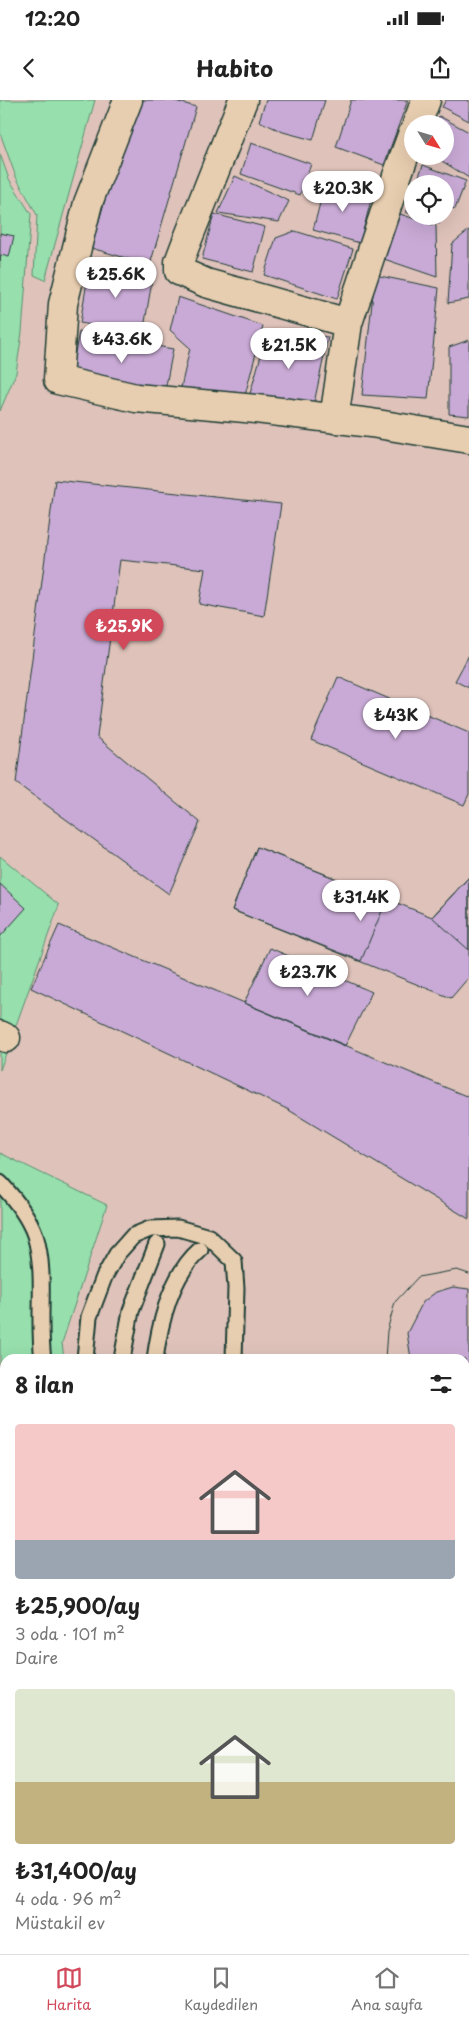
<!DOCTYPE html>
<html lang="tr">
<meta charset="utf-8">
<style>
body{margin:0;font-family:"Playpen Sans",sans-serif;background:#f6f6f6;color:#222;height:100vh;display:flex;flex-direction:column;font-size:19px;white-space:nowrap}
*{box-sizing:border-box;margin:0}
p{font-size:16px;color:#767676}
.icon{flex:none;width:28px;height:28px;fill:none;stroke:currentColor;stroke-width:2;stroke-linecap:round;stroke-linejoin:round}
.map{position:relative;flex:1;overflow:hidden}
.side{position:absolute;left:0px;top:1254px;width:470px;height:601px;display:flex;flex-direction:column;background:#fff;border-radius:15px 15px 0 0;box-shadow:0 5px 20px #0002}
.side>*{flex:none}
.needle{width:32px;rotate:127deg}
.fabs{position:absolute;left:404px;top:15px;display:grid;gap:10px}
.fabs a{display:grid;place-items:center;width:50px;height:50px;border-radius:50%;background:#fff;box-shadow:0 5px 20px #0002;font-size:25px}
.price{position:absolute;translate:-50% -42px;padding:0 11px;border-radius:18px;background:#fff;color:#222;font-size:16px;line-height:32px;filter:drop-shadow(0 1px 2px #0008)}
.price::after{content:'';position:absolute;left:50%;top:30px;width:15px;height:11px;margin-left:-8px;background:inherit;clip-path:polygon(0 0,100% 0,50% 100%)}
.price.on{background:#d1495b;color:#fff}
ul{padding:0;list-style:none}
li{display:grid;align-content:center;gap:10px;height:265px;padding:0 15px}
li span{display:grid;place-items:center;height:155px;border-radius:5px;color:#555}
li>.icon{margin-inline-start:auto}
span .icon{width:90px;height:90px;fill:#fffc;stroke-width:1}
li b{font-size:21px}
h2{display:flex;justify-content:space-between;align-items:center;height:60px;padding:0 15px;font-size:21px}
.status{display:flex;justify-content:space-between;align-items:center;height:35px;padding:0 25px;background:#fff;direction:ltr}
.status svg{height:14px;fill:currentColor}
header{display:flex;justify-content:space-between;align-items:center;height:65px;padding:0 15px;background:#fff;font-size:22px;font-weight:700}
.menu{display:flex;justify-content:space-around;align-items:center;height:70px;border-top:1px solid #e0e0e0;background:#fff;font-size:14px;color:#767676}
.menu a{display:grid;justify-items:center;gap:2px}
.menu .on{color:#d1495b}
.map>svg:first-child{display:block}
.green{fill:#97dfad;stroke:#5b8e70}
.building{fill:#c9aad6;stroke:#1f3d34}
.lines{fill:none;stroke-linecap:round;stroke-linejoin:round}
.lane-casing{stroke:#1f3d34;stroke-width:19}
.street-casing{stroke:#1f3d34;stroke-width:31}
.lane{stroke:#e8ceb0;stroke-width:15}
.street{stroke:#e8ceb0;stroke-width:28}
.tram{stroke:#1f3d34;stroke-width:1}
</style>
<div class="status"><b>12:20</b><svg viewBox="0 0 49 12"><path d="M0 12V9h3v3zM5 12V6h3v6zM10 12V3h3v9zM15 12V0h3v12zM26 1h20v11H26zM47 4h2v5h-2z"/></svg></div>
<header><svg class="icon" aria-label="back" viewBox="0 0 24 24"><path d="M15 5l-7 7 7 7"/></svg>Habito<svg class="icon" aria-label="share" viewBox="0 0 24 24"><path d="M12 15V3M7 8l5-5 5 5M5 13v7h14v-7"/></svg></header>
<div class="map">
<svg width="469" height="1854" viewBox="0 0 469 1854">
<rect width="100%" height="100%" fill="#dfc3bb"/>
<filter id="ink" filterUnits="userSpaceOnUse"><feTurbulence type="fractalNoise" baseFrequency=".02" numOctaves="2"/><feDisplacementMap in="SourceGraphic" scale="10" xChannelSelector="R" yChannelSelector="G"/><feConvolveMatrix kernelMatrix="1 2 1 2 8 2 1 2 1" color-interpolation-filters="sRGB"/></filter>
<g filter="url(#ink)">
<path class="green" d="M0 0H95L45 180 34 175 37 115 16 77 0 33Z
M0 54 9 79 31 114 22 232 16 273 0 311Z
M0 756 59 805 0 970Z
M0 1053 107 1105 62 1243 64 1259H5V1850H152L153 1854H0Z"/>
<path class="building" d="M134 0H172L196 7 150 165 91 148Z
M266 0H325L313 40 283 32 259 21Z
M351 0H408L384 65 336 47Z
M446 0H469V21L442 7Z
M439 16 469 32V78L434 56H445V24H436Z
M251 43 311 64 300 95 241 74Z
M423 65 466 81 455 109 445 106V84H416Z
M235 76 289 101 279 122 218 113Z
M325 84 372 96 360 143 313 130Z
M412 93V115L406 112Z
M214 114 265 127 253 172 202 159Z
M400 114 436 126 437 177 384 159Z
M417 116H441L439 124Z
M469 130V199L448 203 452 144Z
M295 131 353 149 337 199 264 175 276 138Z
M0 133 14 136 9 157 1 155 0 161Z
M90 164 153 175 143 234 80 223Z
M375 175 439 188 428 299 362 295Z
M178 197 263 226 243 303 179 296 190 248 170 230Z
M268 231 328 237 313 308 247 304Z
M79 232 173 249 164 296 70 279Z
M469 240V316L449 314V247Z
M55 380 281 404 264 516 199 504 205 469 120 460 97 637 200 722 169 794 16 683Z
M469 555V588L455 581Z
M338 577 469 633V694L464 705 311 640Z
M257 747 432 817 469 777V877L451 898 232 810Z
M257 747 387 799 361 861 232 810Z
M469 777V850L432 817Z
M0 784 26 808 0 837Z
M59 825 466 996 469 993V1119L287 1009 31 888Z
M270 848 372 892 345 946 244 903Z
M453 1187 469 1189V1368L465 1361V1259H411L407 1233 423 1202 436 1192Z
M465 1502 469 1511V1854H425L429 1850H465Z"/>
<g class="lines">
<defs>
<path id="lane" d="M0 1083C14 1098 28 1115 35 1135 47 1175 37 1218 43 1259
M85 1259 89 1217 104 1177 117 1154 133 1136 150 1129 178 1128 209 1137 234 1161 236 1188 234 1259
M122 1259 131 1211 157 1144
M155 1259C160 1222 171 1175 200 1150
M178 1850 179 1854
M297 1850V1854"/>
<path id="street" d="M128 0 88 103 63 204 58 280 136 298 256 309 371 323 469 339
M243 0 185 146 179 162V171L206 183 348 223
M417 24 426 0
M334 319 348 223 397 76 412 35
M0 935 6 938"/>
</defs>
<use href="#lane" class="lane-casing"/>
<use href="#street" class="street-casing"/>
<use href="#lane" class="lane"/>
<use href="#street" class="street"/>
<path class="tram" d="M385 1259 387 1231 395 1202 418 1177 457 1170 469 1174
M465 1434 469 1441"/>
</g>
</g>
</svg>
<div class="fabs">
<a><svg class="needle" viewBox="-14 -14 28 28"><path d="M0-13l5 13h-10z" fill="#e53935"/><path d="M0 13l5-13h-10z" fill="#767676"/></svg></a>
<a><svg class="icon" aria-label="locate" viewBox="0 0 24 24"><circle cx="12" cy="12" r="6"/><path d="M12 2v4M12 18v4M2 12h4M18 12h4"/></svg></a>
</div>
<b class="price" style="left:343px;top:113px">₺20.3K</b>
<b class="price" style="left:116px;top:199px">₺25.6K</b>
<b class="price" style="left:122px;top:264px">₺43.6K</b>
<b class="price" style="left:289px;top:270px">₺21.5K</b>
<b class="price on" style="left:124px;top:551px">₺25.9K</b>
<b class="price" style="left:396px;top:640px">₺43K</b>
<b class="price" style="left:361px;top:822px">₺31.4K</b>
<b class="price" style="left:308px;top:897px">₺23.7K</b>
<section class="side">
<h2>8 ilan<svg class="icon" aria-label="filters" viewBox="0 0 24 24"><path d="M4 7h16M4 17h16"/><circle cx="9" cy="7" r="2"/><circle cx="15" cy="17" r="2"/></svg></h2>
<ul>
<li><span style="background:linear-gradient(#f6c9c9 75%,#9aa5b1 0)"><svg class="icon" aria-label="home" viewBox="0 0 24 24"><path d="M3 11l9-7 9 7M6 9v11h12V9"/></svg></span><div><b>₺25,900/ay</b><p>3 oda · 101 m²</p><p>Daire</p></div></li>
<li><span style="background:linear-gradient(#dfe7d0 60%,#c2b280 0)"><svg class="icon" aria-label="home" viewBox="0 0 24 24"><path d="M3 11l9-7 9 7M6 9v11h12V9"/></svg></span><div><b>₺31,400/ay</b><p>4 oda · 96 m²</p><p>Müstakil ev</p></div></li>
</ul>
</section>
</div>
<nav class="menu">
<a class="on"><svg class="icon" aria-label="map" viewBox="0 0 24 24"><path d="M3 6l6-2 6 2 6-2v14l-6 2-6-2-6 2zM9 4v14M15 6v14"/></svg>Harita</a>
<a><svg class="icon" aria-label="saved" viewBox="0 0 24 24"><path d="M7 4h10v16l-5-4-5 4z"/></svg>Kaydedilen</a>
<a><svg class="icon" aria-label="home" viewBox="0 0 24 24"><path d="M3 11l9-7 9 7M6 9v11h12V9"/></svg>Ana sayfa</a>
</nav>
